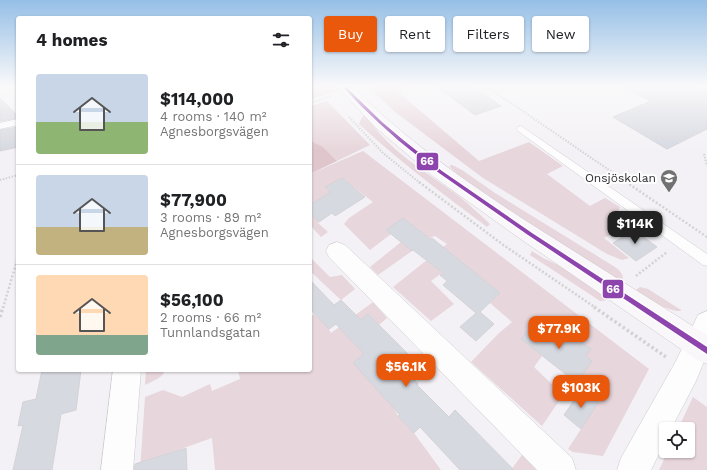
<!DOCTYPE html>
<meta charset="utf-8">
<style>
body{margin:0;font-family:"Work Sans",sans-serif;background:#f6f6f6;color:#202124;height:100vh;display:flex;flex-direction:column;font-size:15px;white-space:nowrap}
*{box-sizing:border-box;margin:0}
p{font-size:13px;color:#757577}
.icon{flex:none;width:22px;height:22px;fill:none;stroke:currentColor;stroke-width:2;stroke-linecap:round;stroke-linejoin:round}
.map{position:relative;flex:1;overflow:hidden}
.side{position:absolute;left:16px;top:16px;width:296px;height:356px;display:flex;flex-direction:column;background:#fff;border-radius:4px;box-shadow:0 1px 3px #0004}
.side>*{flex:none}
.hud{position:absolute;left:324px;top:16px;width:323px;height:36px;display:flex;gap:8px}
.tools{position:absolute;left:659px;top:422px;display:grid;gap:8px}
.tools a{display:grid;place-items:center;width:36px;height:36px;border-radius:4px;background:#fff;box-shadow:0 1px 3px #0004;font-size:20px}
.price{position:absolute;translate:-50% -34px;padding:0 9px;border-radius:8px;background:#ea580c;color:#fff;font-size:13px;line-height:26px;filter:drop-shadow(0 1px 2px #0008)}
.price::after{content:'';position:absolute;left:50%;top:24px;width:12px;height:9px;margin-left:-6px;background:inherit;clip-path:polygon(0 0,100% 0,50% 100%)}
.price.active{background:#222;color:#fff}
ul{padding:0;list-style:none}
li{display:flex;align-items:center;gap:12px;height:100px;padding:0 20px}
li+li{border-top:1px solid #e0e0e0}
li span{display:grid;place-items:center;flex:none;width:112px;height:80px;border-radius:4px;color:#555}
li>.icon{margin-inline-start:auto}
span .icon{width:48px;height:48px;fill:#fffc;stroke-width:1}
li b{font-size:17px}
h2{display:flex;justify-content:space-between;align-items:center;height:48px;padding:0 20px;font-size:17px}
.tag{padding:0 14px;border-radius:4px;background:#fff;box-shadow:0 1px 3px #0004;font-size:14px;line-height:36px}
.tag.active{background:#ea580c;color:#fff}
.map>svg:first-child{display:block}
.green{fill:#e7d6db}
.forest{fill:#dfc5cc}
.building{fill:#d7d9e1;stroke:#d3d3d6}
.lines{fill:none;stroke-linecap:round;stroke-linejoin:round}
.lane-casing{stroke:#cccace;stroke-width:1}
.street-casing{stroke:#cccace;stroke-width:1}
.secondary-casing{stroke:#cccace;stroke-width:1}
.path-far2{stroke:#d3d2d3;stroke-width:2;stroke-dasharray:1.5 1.5;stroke-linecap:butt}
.path-far1{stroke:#d3d2d3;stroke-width:2.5;stroke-dasharray:2 2;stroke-linecap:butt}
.path{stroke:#d3d2d3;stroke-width:3.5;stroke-dasharray:2.5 2.5;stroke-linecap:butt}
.lane{fill:#fdfdfe;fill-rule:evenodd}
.street{fill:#fdfdfe;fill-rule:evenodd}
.secondary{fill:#faf7fa;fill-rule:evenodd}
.bus-1-casing{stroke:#fefefe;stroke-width:3}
.bus-1{fill:#8e44ad;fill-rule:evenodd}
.labels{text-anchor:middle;stroke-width:4;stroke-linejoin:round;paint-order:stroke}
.poi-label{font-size:12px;fill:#2b2a2d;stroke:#fefefe;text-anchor:end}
.line-badge{stroke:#fefefe;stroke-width:1.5}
.badge-label{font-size:11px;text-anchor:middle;font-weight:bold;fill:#fff}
</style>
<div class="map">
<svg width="707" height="470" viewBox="0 0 707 470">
<rect width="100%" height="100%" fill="#f3f1f5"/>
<path class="green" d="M310 86H337L342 89 310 100Z
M375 86H414L397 91 479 161 529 142 563 166 547 174 590 206 605 198 620 207 609 231 612 234 604 238 629 258 622 260 607 254 483 178 395 112 371 89Z
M327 101 370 145 337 161 323 147 310 140V106Z
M366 114C387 151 427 172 460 197 470 205 480 215 490 224L487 227C443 194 399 161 359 124L362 117Z
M363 151 649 369 603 456 573 452 568 449 598 403 577 383 592 361 586 356 590 349 569 334 564 340 538 320 521 339 542 356 534 367 563 395 542 426 471 362 497 335 512 322 490 303 500 293 459 260 431 281 454 304 431 321 393 287 447 244 435 236 429 238 403 218 387 230 391 234 370 250 344 224 349 218 373 202 342 178 326 187 331 192 310 208V174Z
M452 165 462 170 495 193 615 267C620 271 623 273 623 280L621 282 465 182 449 166Z
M310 213 319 222 318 223 328 232 321 237 310 225Z
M401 242 412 251 378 275 370 267Z
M532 251 543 258 569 270 609 297 608 300 600 301 530 255Z
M310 257 330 277 342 275 355 289 341 300 310 271Z
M640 287 648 289 681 310V311C669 312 644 298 636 290Z
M373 302 387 318 379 325 368 314 345 333 364 354 354 363 394 408 398 416 414 433 441 470H215L212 438 158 457 140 470 145 397 163 390 182 397 210 384 212 391 240 379 238 370H310V317L314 314C320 319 328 326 331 333Z
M146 370H165C163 378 153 381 145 385Z
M693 397 707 407V470H659L668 451H688V429H678Z
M522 455 537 470H511Z"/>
<path class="forest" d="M310 140 323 147 337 161 310 174Z"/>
<path class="building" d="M436 86H472L501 106 475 115Z
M622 86H691L707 93V129L667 149 613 117 651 101Z
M0 98 18 116V118L0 121Z
M18 127V147L0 151V130Z
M342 178 365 197 335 216 332 213 319 222 310 213V205L331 192 325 187Z
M403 218 430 239 432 238 500 293 480 312 494 324 476 341 460 327 476 313 443 285 447 281 440 275 443 273 413 250 412 251 386 230Z
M634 230 657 247 636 261 613 243Z
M310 280 334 305 341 300 361 320 368 314 411 357 402 366 418 384 417 385 449 417 455 410 514 470H460L420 427 414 433 398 416 400 415 353 363 364 354 336 324 329 329 310 309Z
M537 320 564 340 569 334 591 349 586 356 592 361 577 383 521 339Z
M42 370H81L76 410 61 414 52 470H13L23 425 18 426 23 402 36 399Z
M582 389 598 403 581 429 564 415Z
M186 448 187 470H134L135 464Z"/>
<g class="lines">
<defs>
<path id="lane" d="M9 86H18V88L0 94V88Z
M18 119V125L0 129V123Z
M521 126 707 254V266L703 265 518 131 516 129 518 127Z"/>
<path id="street" d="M337 242 345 245 572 458 576 470H537L329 257 326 251 329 245Z
M707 311V354L696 381 671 429H666V440L651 470H617L621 458 676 361 698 315Z
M113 370H141L133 470H101Z"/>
<path id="secondary" d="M337 86H352C403 138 462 179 523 219 584 258 646 296 707 335V364L697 360 522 240 434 177 375 127Z"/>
</defs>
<use href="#lane" class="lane-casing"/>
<use href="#street" class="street-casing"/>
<use href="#secondary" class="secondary-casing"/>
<path class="path-far2" d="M486 86 628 183
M310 103 332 96
M349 117 383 153 420 183
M704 154 707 166
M0 180 18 175"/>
<path class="path-far1" d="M419 182 502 244 596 308
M626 182 707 237
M636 276 667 252
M3 308 18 257"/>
<path class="path" d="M594 307 666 357
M0 317 3 307"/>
<use href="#lane" class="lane"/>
<use href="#street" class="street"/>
<use href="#secondary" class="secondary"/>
<defs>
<path id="bus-1" d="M342 86H345L382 122 402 139 442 171 532 233 707 347V354L528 235 439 173 399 141 380 124 361 106Z"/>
</defs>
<use href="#bus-1" class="bus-1-casing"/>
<use href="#bus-1" class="bus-1"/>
</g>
<linearGradient id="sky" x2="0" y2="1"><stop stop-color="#95bfe6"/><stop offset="0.57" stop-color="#faf9fa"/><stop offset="1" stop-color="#faf9fa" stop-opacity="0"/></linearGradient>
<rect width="707" height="151" fill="url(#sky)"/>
<defs>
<symbol id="school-pin" viewBox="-11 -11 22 30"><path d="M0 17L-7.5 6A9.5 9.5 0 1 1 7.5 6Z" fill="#717073" stroke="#fefefe"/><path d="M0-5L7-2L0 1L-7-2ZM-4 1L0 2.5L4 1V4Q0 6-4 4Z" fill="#fff"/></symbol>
</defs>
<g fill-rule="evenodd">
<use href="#school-pin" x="659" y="168" width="20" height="27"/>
</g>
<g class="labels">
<g class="poi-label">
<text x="656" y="182">Onsjöskolan</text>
</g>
</g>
<g class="line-badge">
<rect x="416" y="152" width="23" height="19" rx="4" fill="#8e44ad"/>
<rect x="602" y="279" width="22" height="20" rx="4" fill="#8e44ad"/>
</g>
<g class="badge-label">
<text x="427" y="165">66</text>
<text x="613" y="293">66</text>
</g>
</svg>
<div class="tools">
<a><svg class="icon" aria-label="locate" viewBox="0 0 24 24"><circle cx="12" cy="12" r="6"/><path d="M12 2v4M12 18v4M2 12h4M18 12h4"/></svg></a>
</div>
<b class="price active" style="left:635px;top:245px">$114K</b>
<b class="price" style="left:559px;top:350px">$77.9K</b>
<b class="price" style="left:406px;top:388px">$56.1K</b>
<b class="price" style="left:581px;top:409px">$103K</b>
<div class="hud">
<a class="tag active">Buy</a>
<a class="tag">Rent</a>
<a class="tag">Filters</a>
<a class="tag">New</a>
</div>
<section class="side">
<h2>4 homes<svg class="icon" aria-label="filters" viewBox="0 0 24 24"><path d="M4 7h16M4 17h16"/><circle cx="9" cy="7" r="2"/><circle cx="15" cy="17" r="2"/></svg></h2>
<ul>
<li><span style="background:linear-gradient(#c9d6e8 60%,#8fb573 0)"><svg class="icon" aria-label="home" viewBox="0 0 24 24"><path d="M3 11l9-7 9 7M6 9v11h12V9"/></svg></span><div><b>$114,000</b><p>4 rooms · 140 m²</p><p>Agnesborgsvägen</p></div></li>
<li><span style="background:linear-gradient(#c9d6e8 65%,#c2b280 0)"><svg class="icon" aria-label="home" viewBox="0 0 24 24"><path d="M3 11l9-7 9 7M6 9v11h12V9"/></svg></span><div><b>$77,900</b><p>3 rooms · 89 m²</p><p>Agnesborgsvägen</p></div></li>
<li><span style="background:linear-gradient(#ffd9b3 75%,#7fa58c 0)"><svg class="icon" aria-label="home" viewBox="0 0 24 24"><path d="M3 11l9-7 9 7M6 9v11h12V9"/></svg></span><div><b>$56,100</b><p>2 rooms · 66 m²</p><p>Tunnlandsgatan</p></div></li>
</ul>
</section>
</div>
